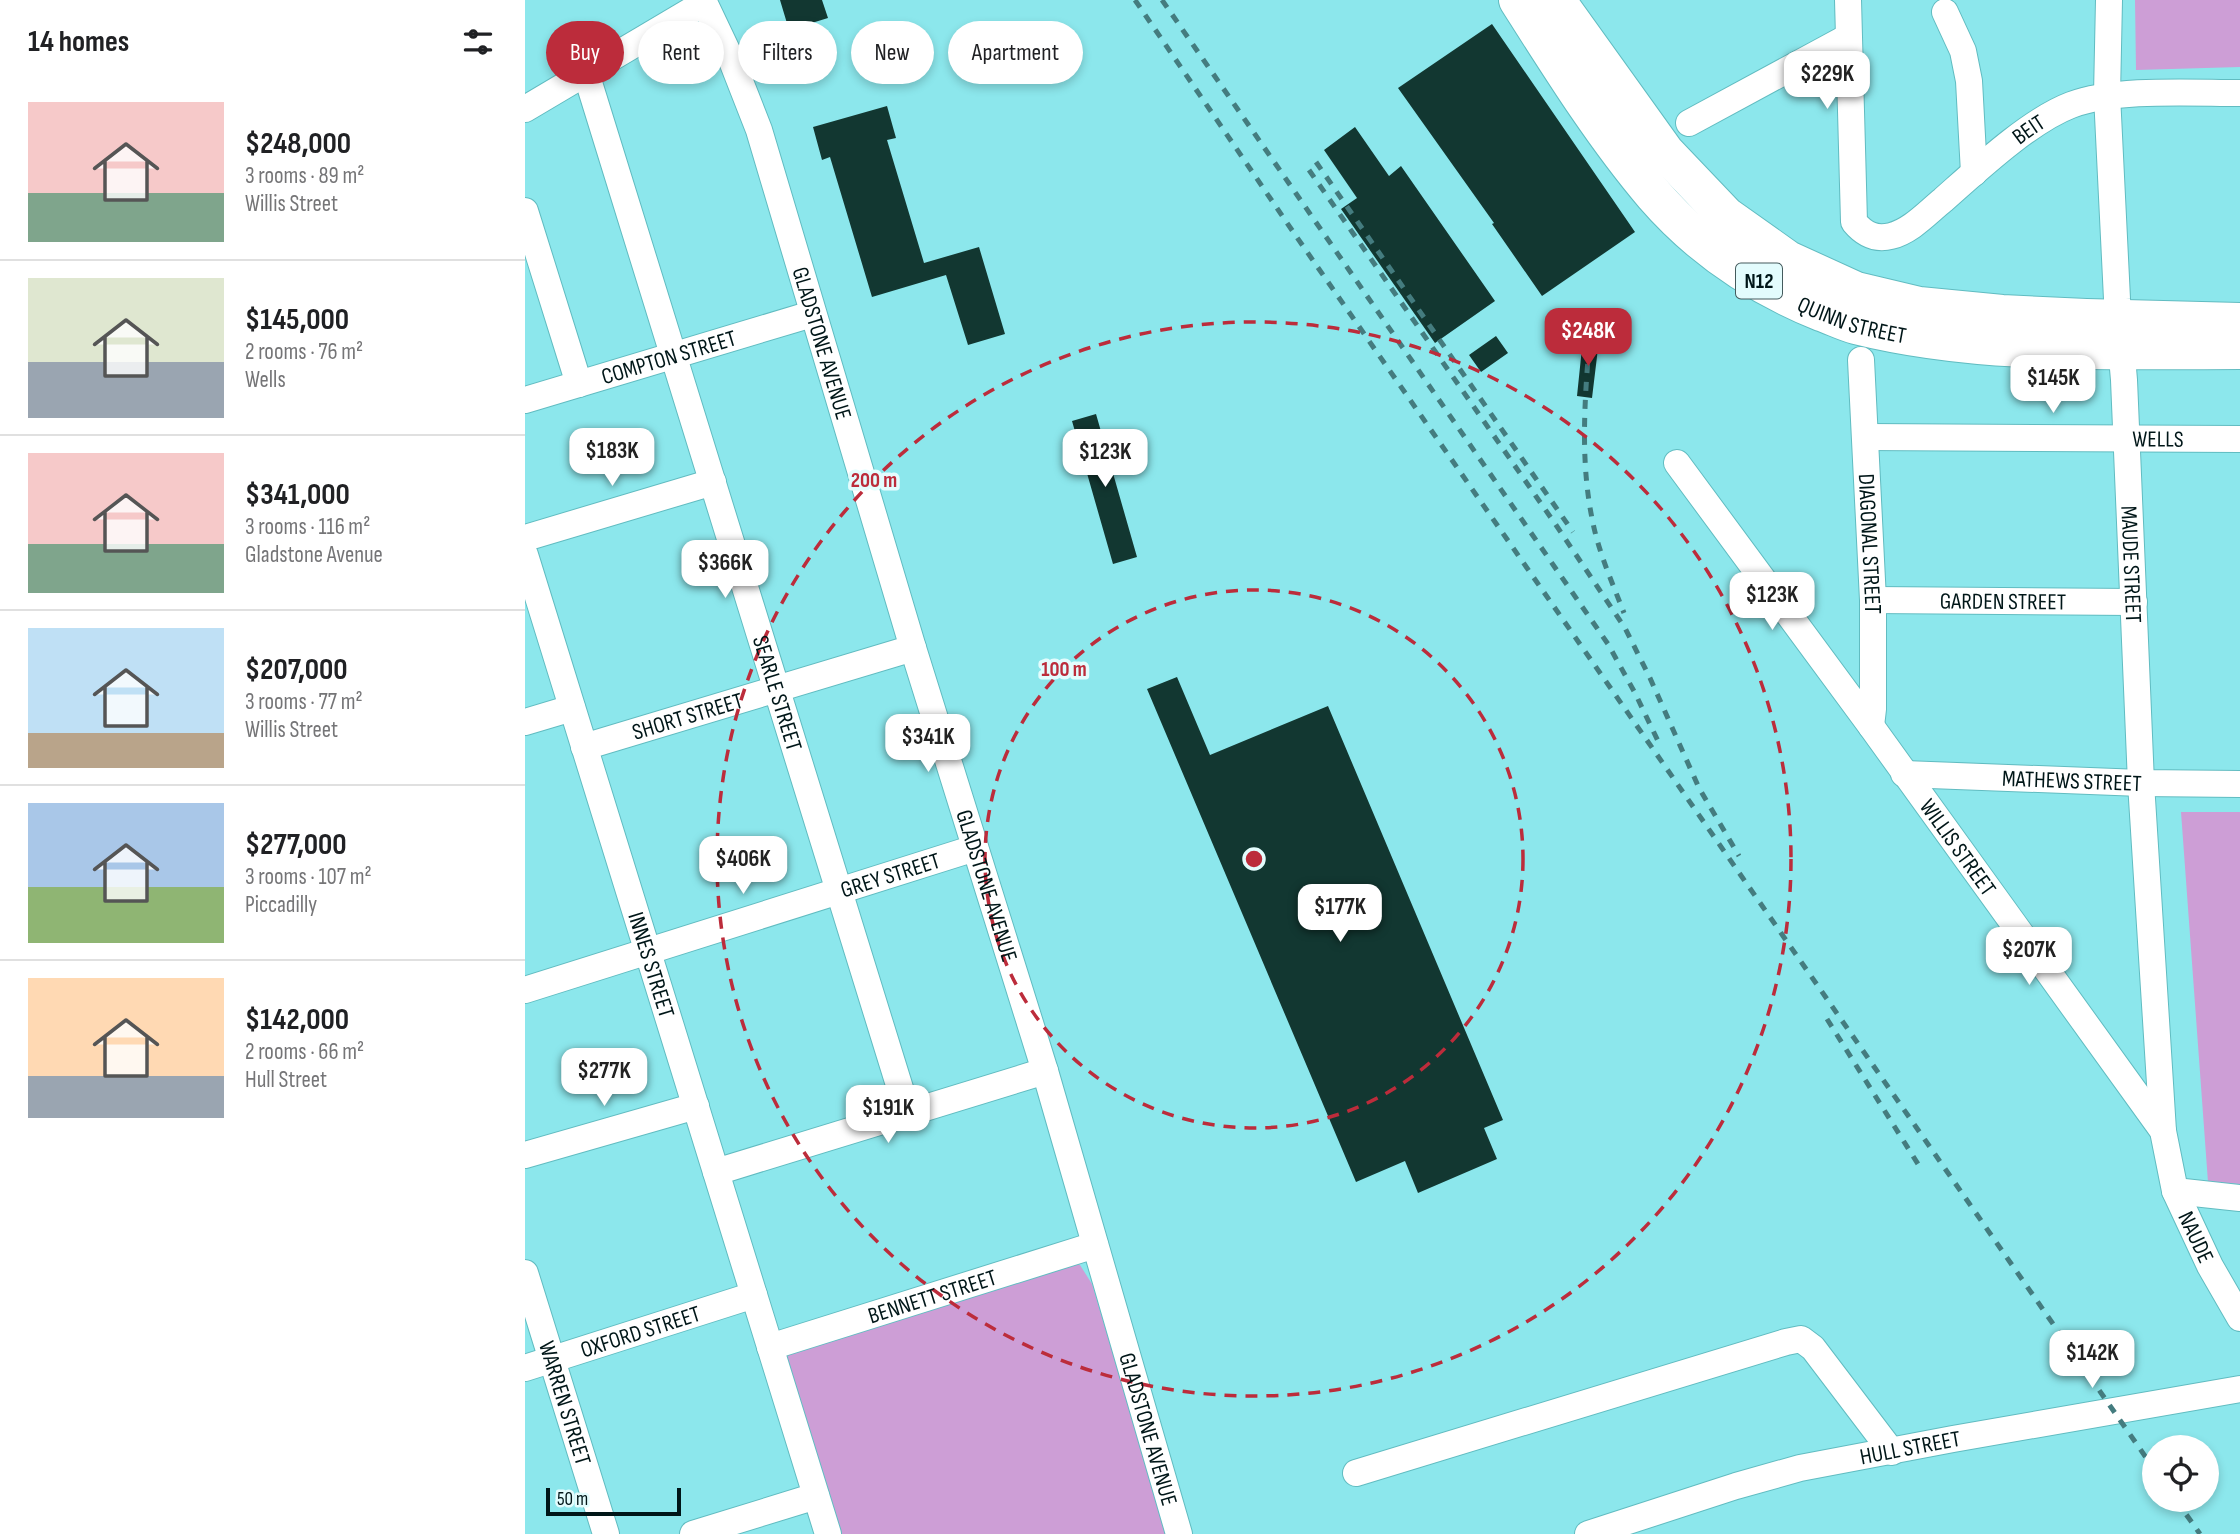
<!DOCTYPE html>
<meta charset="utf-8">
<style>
body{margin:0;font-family:"Sofia Sans Condensed",sans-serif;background:#f2f2f2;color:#202124;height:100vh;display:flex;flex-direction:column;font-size:26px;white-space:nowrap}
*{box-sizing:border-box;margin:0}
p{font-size:23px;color:#757577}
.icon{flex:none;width:38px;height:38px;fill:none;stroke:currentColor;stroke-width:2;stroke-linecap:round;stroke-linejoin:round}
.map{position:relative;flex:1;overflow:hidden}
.sheet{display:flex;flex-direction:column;background:#fff;width:525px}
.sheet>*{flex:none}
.guide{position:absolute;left:21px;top:21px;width:665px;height:63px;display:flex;gap:14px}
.buttons{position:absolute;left:1617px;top:1435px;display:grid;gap:14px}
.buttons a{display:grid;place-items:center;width:77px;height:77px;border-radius:50%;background:#fff;box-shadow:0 4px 10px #0003;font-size:35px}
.scale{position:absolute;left:21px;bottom:18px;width:135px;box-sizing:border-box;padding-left:7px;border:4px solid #001618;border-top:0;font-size:19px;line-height:24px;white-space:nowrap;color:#001618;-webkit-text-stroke:5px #e3fcfd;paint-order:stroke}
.price{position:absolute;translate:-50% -60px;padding:0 16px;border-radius:14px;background:#fff;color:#222;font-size:23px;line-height:46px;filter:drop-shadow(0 2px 4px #0008)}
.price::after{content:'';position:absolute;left:50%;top:42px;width:21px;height:16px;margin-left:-10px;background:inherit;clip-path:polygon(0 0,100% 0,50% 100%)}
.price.current{background:#bc2c3b;color:#fff}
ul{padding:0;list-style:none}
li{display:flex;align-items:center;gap:21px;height:175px;padding:0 28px}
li+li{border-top:2px solid #e0e0e0}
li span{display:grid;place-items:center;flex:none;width:196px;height:140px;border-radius:0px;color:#555}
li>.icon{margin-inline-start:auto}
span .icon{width:84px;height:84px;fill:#fffc;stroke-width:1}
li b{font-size:30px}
h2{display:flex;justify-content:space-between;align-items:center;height:84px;padding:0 28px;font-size:30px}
.chip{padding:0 24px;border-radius:32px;background:#fff;box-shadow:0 4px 10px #0003;font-size:24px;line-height:63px}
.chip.current{background:#bc2c3b;color:#fff}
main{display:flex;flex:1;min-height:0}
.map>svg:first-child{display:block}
.green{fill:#cd9ed6}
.building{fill:#123731}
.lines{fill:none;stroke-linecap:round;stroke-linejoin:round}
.minor-casing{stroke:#61bcc1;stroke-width:28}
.highway-casing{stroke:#61bcc1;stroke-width:40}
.minor{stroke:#fff;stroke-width:26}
.highway{stroke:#fff;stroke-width:38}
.rail{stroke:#447c7f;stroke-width:5;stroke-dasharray:9 9;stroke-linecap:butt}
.ring{fill:none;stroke:#bc2c3b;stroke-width:3.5;stroke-dasharray:12 9}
.labels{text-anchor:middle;stroke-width:7;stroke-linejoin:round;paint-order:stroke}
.shield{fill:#e3fcfd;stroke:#445b5d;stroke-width:2}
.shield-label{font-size:21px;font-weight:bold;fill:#001618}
.street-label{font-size:23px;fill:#001618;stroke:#e3fcfd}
.centre{fill:#bc2c3b;stroke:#e3fcfd;stroke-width:3.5}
.ring-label{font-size:21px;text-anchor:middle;font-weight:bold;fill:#bc2c3b;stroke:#e3fcfd;stroke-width:7;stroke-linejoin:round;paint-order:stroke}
</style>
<main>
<section class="sheet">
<h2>14 homes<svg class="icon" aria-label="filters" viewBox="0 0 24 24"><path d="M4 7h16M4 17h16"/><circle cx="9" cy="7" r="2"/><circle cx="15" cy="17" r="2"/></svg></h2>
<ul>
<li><span style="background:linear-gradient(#f6c9c9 65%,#7fa58c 0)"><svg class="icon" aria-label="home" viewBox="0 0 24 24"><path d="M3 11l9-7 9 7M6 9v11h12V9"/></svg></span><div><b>$248,000</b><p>3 rooms · 89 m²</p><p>Willis Street</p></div></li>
<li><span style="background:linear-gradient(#dfe7d0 60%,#9aa5b1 0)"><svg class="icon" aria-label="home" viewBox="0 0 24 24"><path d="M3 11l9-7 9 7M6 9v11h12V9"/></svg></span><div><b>$145,000</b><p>2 rooms · 76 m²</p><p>Wells</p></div></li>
<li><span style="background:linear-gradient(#f6c9c9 65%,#7fa58c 0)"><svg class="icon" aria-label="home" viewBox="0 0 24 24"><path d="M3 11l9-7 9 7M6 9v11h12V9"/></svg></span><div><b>$341,000</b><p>3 rooms · 116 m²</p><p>Gladstone Avenue</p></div></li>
<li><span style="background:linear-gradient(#bfe0f5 75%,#b9a48a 0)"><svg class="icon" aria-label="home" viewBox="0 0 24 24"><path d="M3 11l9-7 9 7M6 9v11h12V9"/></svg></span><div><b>$207,000</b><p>3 rooms · 77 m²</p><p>Willis Street</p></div></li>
<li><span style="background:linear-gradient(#a9c7e8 60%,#8fb573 0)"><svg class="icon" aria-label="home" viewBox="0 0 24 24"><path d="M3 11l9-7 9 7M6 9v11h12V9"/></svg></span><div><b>$277,000</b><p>3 rooms · 107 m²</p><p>Piccadilly</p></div></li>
<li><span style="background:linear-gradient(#ffd9b3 70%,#9aa5b1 0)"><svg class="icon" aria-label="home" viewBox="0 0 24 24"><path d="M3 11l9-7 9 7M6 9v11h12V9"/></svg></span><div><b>$142,000</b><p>2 rooms · 66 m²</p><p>Hull Street</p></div></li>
</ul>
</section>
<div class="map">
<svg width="1715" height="1534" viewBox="0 0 1715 1534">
<rect width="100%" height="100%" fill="#8ce7ec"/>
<path class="green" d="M1610 0H1715V67L1611 70Z
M1656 812H1715V1184L1683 1182Z
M548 1262 555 1265 567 1284 642 1534H314L262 1357 265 1350Z"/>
<path class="building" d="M255 0H297L303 18 264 30Z
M967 24 1110 232 1017 296 967 224 969 223 873 88Z
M362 106 371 138 362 140 399 263 454 247 480 334 443 345 421 275 347 297 305 157 297 160 288 127Z
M830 127 864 176 876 166 970 301 910 343 816 209 832 198 799 150Z
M971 336 983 353 956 372 944 355Z
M1058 338 1074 340 1067 398 1052 396Z
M571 414 612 557 588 564 547 421Z
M652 677 685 755 803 706 978 1120 959 1128 972 1159 893 1193 880 1161 831 1182 622 689Z"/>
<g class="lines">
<defs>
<g id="minor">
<path id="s1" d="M178 0 207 61 234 130 388 648 520 1071 654 1534"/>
<path id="s2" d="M1323 0 1329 222C1339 234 1350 240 1366 236 1386 231 1402 213 1418 200 1452 170 1504 121 1546 105 1592 88 1665 93 1715 93"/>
<path id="s3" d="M1584 0 1582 95 1592 299 1599 380 1616 783 1638 1131"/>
<path d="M1420 12 1438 51 1444 81 1449 173"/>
<path id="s4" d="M61 73 383 1114"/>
<path d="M0 109 179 3"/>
<path d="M1164 123 1323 37"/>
<path d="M0 211 54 384"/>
<path id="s5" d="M1336 360 1348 600V709L1346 726"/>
<path id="s6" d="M0 400 287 314"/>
<path id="s7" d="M1341 437 1715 439"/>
<path id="s8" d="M1152 463 1346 726 1638 1131 1650 1191 1685 1266 1715 1318"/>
<path d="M0 538 188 482"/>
<path id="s9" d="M0 555 303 1534"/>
<path id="s10" d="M1348 600 1609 602"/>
<path d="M0 722 47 708"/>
<path id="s11" d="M59 747 388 648"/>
<path id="s12" d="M1379 774 1616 783 1715 784"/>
<path id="s13" d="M0 990 450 848"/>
<path d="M0 1155 171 1106"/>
<path d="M191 1172 520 1071"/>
<path d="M1650 1191 1715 1198"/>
<path id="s14" d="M0 1273 81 1534"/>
<path id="s15" d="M245 1347 570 1245"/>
<path id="s16" d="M0 1368 229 1295"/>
<path d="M831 1473 1261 1342 1276 1339 1288 1348 1367 1452"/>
<path d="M168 1534 291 1496"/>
<path id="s17" d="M1063 1534 1211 1486 1275 1468 1428 1439 1715 1389"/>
</g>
<g id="highway">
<path id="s18" d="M993 0C1035 66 1078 135 1129 195 1174 247 1232 286 1296 312 1308 316 1319 322 1331 325 1454 356 1589 350 1715 350"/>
<path d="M1031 0 1140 152 1201 216 1263 260 1331 291 1394 306 1477 314 1561 318 1715 322"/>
</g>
</defs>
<use href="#minor" class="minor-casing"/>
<use href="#highway" class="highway-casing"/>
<use href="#minor" class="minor"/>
<use href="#highway" class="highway"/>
<path class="rail" d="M610 0 771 236 1629 1469
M637 0 1083 644 1110 693 1133 741
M791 162 1048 532
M784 170 1031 525 1100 628 1125 678 1174 788 1214 856
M1064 346C1059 409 1055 470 1070 532 1077 560 1089 587 1099 613
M1302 1019 1393 1164
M1651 1500 1675 1534"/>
</g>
<g class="ring">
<circle cx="729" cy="859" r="269"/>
<circle cx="729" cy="859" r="537"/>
</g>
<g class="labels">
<rect class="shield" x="1211" y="263.5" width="46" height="35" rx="5"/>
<g class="shield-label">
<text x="1234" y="288">N12</text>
</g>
<g class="street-label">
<text dy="8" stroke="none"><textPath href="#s2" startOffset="439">BEIT</textPath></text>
<text dy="8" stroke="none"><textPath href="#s18" startOffset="476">QUINN STREET</textPath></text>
<text dy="8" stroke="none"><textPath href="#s1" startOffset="364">GLADSTONE AVENUE</textPath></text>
<text dy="8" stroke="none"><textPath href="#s6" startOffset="150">COMPTON STREET</textPath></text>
<text dy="8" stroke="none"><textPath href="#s7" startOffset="292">WELLS</textPath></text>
<text dy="8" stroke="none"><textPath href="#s5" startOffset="184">DIAGONAL STREET</textPath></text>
<text dy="8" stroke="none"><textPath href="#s3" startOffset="565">MAUDE STREET</textPath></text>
<text dy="8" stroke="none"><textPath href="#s10" startOffset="130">GARDEN STREET</textPath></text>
<text dy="8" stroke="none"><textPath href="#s4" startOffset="649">SEARLE STREET</textPath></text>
<text dy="8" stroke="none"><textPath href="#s11" startOffset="108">SHORT STREET</textPath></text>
<text dy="8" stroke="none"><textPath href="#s12" startOffset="168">MATHEWS STREET</textPath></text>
<text dy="8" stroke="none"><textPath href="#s8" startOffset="476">WILLIS STREET</textPath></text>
<text dy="8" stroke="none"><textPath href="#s13" startOffset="383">GREY STREET</textPath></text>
<text dy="8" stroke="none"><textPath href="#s1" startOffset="931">GLADSTONE AVENUE</textPath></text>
<text dy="8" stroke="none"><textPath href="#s9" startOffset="429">INNES STREET</textPath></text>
<text dy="8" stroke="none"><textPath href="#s8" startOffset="938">NAUDE</textPath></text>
<text dy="8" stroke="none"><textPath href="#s15" startOffset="170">BENNETT STREET</textPath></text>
<text dy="8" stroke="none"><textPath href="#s16" startOffset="121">OXFORD STREET</textPath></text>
<text dy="8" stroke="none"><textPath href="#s14" startOffset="136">WARREN STREET</textPath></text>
<text dy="8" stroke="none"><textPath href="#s1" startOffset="1498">GLADSTONE AVENUE</textPath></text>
<text dy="8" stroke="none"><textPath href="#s17" startOffset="334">HULL STREET</textPath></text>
</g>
</g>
<circle cx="729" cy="859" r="10" class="centre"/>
<g class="ring-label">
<text x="349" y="487">200 m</text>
<text x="539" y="676">100 m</text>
</g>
</svg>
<div class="buttons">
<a><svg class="icon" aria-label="locate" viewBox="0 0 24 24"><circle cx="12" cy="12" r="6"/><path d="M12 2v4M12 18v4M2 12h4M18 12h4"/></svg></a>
</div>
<div class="scale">50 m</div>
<b class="price" style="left:1302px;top:111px">$229K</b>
<b class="price current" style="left:1063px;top:368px">$248K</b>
<b class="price" style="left:1528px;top:415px">$145K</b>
<b class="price" style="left:87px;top:488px">$183K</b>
<b class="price" style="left:580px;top:489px">$123K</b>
<b class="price" style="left:200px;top:600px">$366K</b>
<b class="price" style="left:1247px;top:632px">$123K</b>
<b class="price" style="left:403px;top:774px">$341K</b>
<b class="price" style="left:218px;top:896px">$406K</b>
<b class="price" style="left:815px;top:944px">$177K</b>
<b class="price" style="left:1504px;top:987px">$207K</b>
<b class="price" style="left:79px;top:1108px">$277K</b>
<b class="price" style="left:363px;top:1145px">$191K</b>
<b class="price" style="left:1567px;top:1390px">$142K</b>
<div class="guide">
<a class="chip current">Buy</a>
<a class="chip">Rent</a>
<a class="chip">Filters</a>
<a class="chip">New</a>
<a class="chip">Apartment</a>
</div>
</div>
</main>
